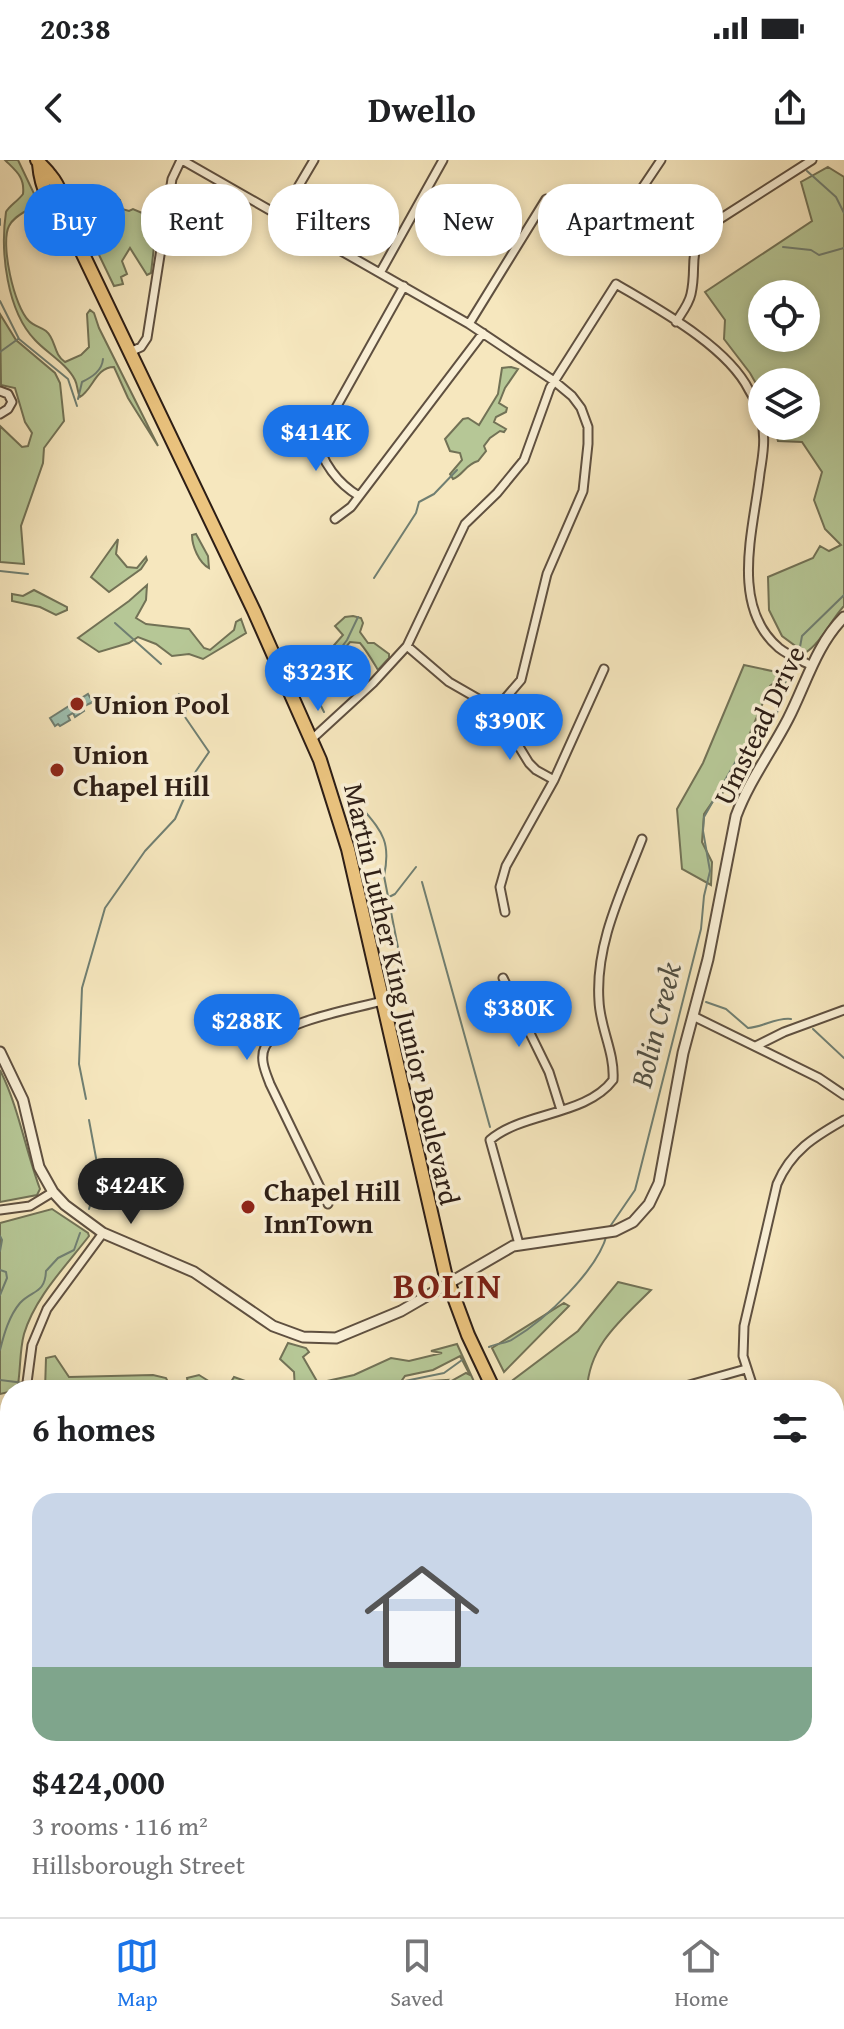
<!DOCTYPE html>
<meta charset="utf-8">
<style>
body{margin:0;font-family:"Gentium Book Plus",serif;background:#f6f6f6;color:#202124;height:100vh;display:flex;flex-direction:column;font-size:30px;white-space:nowrap}
*{box-sizing:border-box;margin:0}
p{font-size:26px;color:#757577}
.icon{flex:none;width:44px;height:44px;fill:none;stroke:currentColor;stroke-width:2;stroke-linecap:round;stroke-linejoin:round}
.map{position:relative;flex:1;overflow:hidden}
.side{position:absolute;left:0px;top:1220px;width:844px;height:538px;display:flex;flex-direction:column;background:#fff;border-radius:32px 32px 0 0;box-shadow:0 4px 12px #0003}
.side>*{flex:none}
.banner{position:absolute;left:24px;top:24px;width:796px;height:72px;display:flex;gap:16px}
.controls{position:absolute;left:748px;top:120px;display:grid;gap:16px}
.controls a{display:grid;place-items:center;width:72px;height:72px;border-radius:50%;background:#fff;box-shadow:0 4px 12px #0003;font-size:40px}
.price{position:absolute;translate:-50% -68px;padding:0 18px;border-radius:28px;background:#1a73e8;color:#fff;font-size:26px;line-height:52px;filter:drop-shadow(0 2px 4px #0008)}
.price::after{content:'';position:absolute;left:50%;top:48px;width:24px;height:18px;margin-left:-12px;background:inherit;clip-path:polygon(0 0,100% 0,50% 100%)}
.price.current{background:#222;color:#fff}
ul{padding:0;list-style:none}
li{display:grid;align-content:center;gap:16px;height:424px;padding:0 32px}
li span{display:grid;place-items:center;height:248px;border-radius:24px;color:#555}
li>.icon{margin-inline-start:auto}
span .icon{width:144px;height:144px;fill:#fffc;stroke-width:1}
li b{font-size:34px}
h2{display:flex;justify-content:space-between;align-items:center;height:96px;padding:0 32px;font-size:34px}
.tag{padding:0 28px;border-radius:32px;background:#fff;box-shadow:0 4px 12px #0003;font-size:28px;line-height:72px}
.tag.current{background:#1a73e8;color:#fff}
.status{display:flex;justify-content:space-between;align-items:center;height:56px;padding:0 40px;background:#fff;direction:ltr}
.status svg{height:22px;fill:currentColor}
header{display:flex;justify-content:space-between;align-items:center;height:104px;padding:0 32px;background:#fff;font-size:36px;font-weight:800}
.dock{display:flex;justify-content:space-around;align-items:center;height:112px;border-top:2px solid #e0e0e0;background:#fff;font-size:22px;color:#757577}
.dock a{display:grid;justify-items:center;gap:4px}
.dock .current{color:#1a73e8}
.map>svg:first-child{display:block}
.green{fill:#b6c796;stroke:#727256;stroke-width:2;fill-rule:evenodd}
.water{fill:#9dc0b0;stroke:#707f72;stroke-width:2}
.lines{fill:none;stroke-linecap:round;stroke-linejoin:round}
.stream{stroke:#707f72;stroke-width:2}
.minor-casing{stroke:#5f5040;stroke-width:11}
.tertiary-casing{stroke:#5f5040;stroke-width:13}
.primary-casing{stroke:#2d1e16;stroke-width:16}
.minor{stroke:#f9efd5;stroke-width:7}
.tertiary{stroke:#f9efd5;stroke-width:9}
.primary{stroke:#ebc47f;stroke-width:12}
.poi-dot{fill:#8f2418;stroke:#f9efd5;stroke-width:3}
.labels{text-anchor:middle;stroke-width:7;stroke-linejoin:round;paint-order:stroke}
.poi-label{font-size:28px;font-weight:bold;fill:#2d1e16;stroke:#f9efd5;text-anchor:start}
.street-label{font-size:28px;fill:#2d1e16;stroke:#f9efd5}
.water-label{font-size:30px;font-style:italic;fill:#4f4f44;stroke:#f9efd5}
.district-label{font-size:36px;font-weight:bold;letter-spacing:2px;fill:#7a1f14;stroke:#f9efd5}
</style>
<div class="status"><b>20:38</b><svg viewBox="0 0 49 12"><path d="M0 12V9h3v3zM5 12V6h3v6zM10 12V3h3v9zM15 12V0h3v12zM26 1h20v11H26zM47 4h2v5h-2z"/></svg></div>
<header><svg class="icon" aria-label="back" viewBox="0 0 24 24"><path d="M15 5l-7 7 7 7"/></svg>Dwello<svg class="icon" aria-label="share" viewBox="0 0 24 24"><path d="M12 15V3M7 8l5-5 5 5M5 13v7h14v-7"/></svg></header>
<div class="map">
<svg width="844" height="1757" viewBox="0 0 844 1757">
<rect width="100%" height="100%" fill="#f6e7be"/>
<filter id="stains"><feTurbulence type="fractalNoise" baseFrequency=".0025" numOctaves="4"/><feColorMatrix values="0 0 0 0 .2 0 0 0 0 .09 0 0 0 0 .02 0 0 0 .5 -.17"/></filter>
<radialGradient id="worn" r=".72"><stop offset=".6" stop-color="#630" stop-opacity="0"/><stop offset="1" stop-color="#630" stop-opacity=".3"/></radialGradient>
<path class="green" d="M5 0H18L38 42C30 51 15 54 9 66 0 83 14 147 29 161 34 166 41 167 46 171 56 179 53 194 65 202L81 195 89 187 87 154 90 150 94 153 99 168 158 286 128 238 114 207C96 207 93 229 80 237 77 232 78 226 75 220 67 204 47 193 35 180 7 151 0 92 6 52 9 46 18 41 23 34 25 17 16 11 5 0Z
M828 7 844 17V446C831 460 821 483 805 493L782 476 769 450 768 417 813 398 820 386 829 391 841 385 825 369 814 340 822 312 802 282 778 281 774 266H806V222H762V234L750 213 724 179 725 160 705 132 812 61 801 22ZM762 134H806V178H762Z
M68 27 102 46 110 34 120 40 122 49 129 51 133 49 142 53 154 34H160L151 113 147 115 130 88 122 101 127 114 121 117 123 124 114 126 87 70 94 58 85 53 82 58Z
M0 154 16 180 55 213 60 223 64 261 44 288 43 303 21 366 24 404 0 402V266L22 287 28 286 32 273 25 262 15 228 1 225Z
M511 207 518 209 505 228 499 243 507 248 506 252 496 257 494 262 506 269 504 272 500 271 490 278 484 286 486 291 478 301C466 304 463 315 453 319L450 314 462 300 460 293 450 291 445 279 463 259 468 258 479 265 498 234 502 208Z
M196 374 208 396 209 408C199 403 192 386 192 375Z
M118 379 116 394 127 407 137 408 146 397 147 400 141 409 109 432 91 417Z
M147 425 146 440 136 458 146 464 189 469 204 488 210 490 234 470 236 462 241 459 246 473 203 499 189 494 172 496 156 484 138 477 129 483 99 492 78 478 129 441Z
M34 430 67 447V450L56 455 40 447 12 441V434L23 436Z
M353 456 361 458 363 463 360 472 368 483H374L389 494V498L378 510C372 500 367 491 360 483L350 482 329 507 321 508 316 497 321 490 329 491 343 475 335 466 345 457Z
M744 505 786 514 770 526 742 592 731 626 713 641 704 654 702 682 712 702 711 725 682 709 677 649 703 603Z
M0 910C19 948 25 989 40 1029L37 1035 0 1042Z
M52 1049 88 1073 89 1076C66 1106 35 1137 24 1174 19 1193 21 1212 17 1230L0 1234V1063Z
M618 1122 651 1130C621 1160 589 1185 587 1230H520L513 1220 578 1171Z
M564 1143 569 1146 504 1212 492 1188Z
M288 1183 306 1188 309 1192 303 1197 318 1223 354 1215 391 1198 409 1201 442 1193 431 1191 457 1184 476 1226 474 1230H440L439 1228 466 1213 470 1215 460 1196 433 1210 405 1216 396 1229 429 1221 447 1220C423 1237 328 1230 295 1230L294 1212 280 1199Z
M55 1196 69 1217 153 1215 166 1218 172 1230H45L46 1198Z
M199 1215 223 1230H189L187 1218Z
M234 1217 254 1224 258 1230H226Z
M0 1259H6L10 1263V1327L0 1328Z
M10 1637V1748H444L440 1757H0V1640Z
M834 1668 844 1688V1757H516L519 1748H834Z"/>
<path class="water" d="M88 534 93 542 82 547 84 551 75 557 73 553 68 556 70 560 60 566 58 564 55 566 50 558Z"/>
<g class="lines">
<path class="stream" d="M807 11 836 37 844 53
M0 59V65
M783 87 811 90 819 95 844 88
M0 141 19 179 68 219 77 246
M0 192 18 179
M78 239 82 222C92 217 102 211 103 199
M0 411 28 414
M374 418 416 353 419 342 434 334 457 310
M115 463 161 504
M800 487 802 476 844 435
M324 552 314 532V524L347 480 358 457
M358 643C380 670 392 679 384 716L402 808
M422 722 490 967
M387 738 395 734 416 707
M706 842 726 849 748 868C763 867 777 857 791 859
M813 869 844 898
M86 939 79 904 82 828 105 748 145 691 175 659 196 611 209 592 185 557 186 547 179 534
M89 1049 99 1014 89 960
M609 1068 635 1030 701 769 704 736 710 711 703 671 704 657 740 594 777 553 788 513
M0 1076 2 1080 0 1091
M0 1110 6 1112 7 1118 0 1135
M489 1187C497 1183 506 1184 513 1179 545 1160 598 1110 607 1074
M0 1190C4 1174 9 1156 20 1143 32 1130 45 1134 46 1111L58 1098 74 1090 80 1073
M0 1220 24 1223
M30 1223H39L64 1230
M361 1230 444 1213 462 1200
M0 1533 10 1544
M168 1748 172 1757
M566 1748 570 1757
M660 1748 663 1757"/>
<defs>
<path id="minor" d="M182 0 469 164 554 221 572 236 581 248 588 267V284L583 331 547 414 521 520 496 549 449 522 407 486
M281 56 314 0
M610 76 661 0
M380 113 443 0
M676 162C681 154 689 144 691 134 698 102 685 92 712 64L812 0
M469 164 546 39
M130 192 141 187 147 178 172 19 181 0
M0 231 8 234 12 242 8 249 0 254
M359 336C340 325 319 301 319 278L404 126
M335 359 351 347 483 173
M496 549 529 603 536 610 554 620
M312 579 373 523 407 486 465 364 497 333 524 300 550 228 616 124C658 149 727 186 749 230 754 238 759 249 761 258 766 276 763 295 760 313 754 368 729 446 779 488 789 496 801 500 812 506
M505 752 500 727 506 706 554 620 604 509
M503 818 549 912 561 950
M693 856 819 918 844 935
M756 886 784 872 844 850
M328 1044 270 924C266 913 259 899 265 887 278 861 355 849 382 841
M0 1050 30 1046 53 1032
M519 1084 490 980C522 952 586 956 613 920 615 893 600 868 599 841 595 784 622 731 642 679
M675 1229 746 1209
M26 1230 32 1185 47 1149 103 1073
M754 1230 743 1196 744 1166 777 1024C791 991 814 977 844 960
M834 1291 844 1292
M10 1450 3 1492 10 1517
M769 1748 774 1757
M66 1755 68 1757
M452 1757 457 1748"/>
<path id="tertiary" d="M0 892 23 940 39 1007 53 1032 65 1045 103 1073 194 1112 273 1166 303 1177 336 1178 401 1151 513 1086 615 1071 633 1062 649 1044 659 1023 683 893 708 799 736 656C749 621 771 592 788 559 806 524 816 485 844 457"/>
<path id="primary" d="M37 0C41 6 46 9 50 15 61 28 66 47 68 63L254 451 320 600 348 689 445 1113 468 1175 494 1230
M39 4C41 27 50 48 68 63
M834 1575 844 1584"/>
</defs>
<use href="#minor" class="minor-casing"/>
<use href="#tertiary" class="tertiary-casing"/>
<use href="#primary" class="primary-casing"/>
<use href="#minor" class="minor"/>
<use href="#tertiary" class="tertiary"/>
<use href="#primary" class="primary"/>
</g>
<g class="poi-dot">
<circle cx="77" cy="544" r="8"/>
<circle cx="57" cy="610" r="8"/>
<circle cx="248" cy="1047" r="8"/>
</g>
<g class="labels">
<g class="poi-label">
<text x="93" y="554">Union Pool</text>
<text x="73" y="604">Union<tspan x="73" dy="32">Chapel Hill</tspan></text>
<text x="264" y="1041">Chapel Hill<tspan x="264" dy="32">InnTown</tspan></text>
</g>
<g class="street-label">
<text transform="translate(759 565) rotate(-64)" y="10">Umstead Drive</text>
<text transform="translate(402 834) rotate(77)" y="10">Martin Luther King Junior Boulevard</text>
</g>
<g class="water-label">
<text transform="translate(656 865) rotate(-76)" y="10">Bolin Creek</text>
</g>
<g class="district-label">
<text x="448" y="1138">BOLIN</text>
</g>
</g>
<rect width="100%" height="100%" filter="url(#stains)"/>
<rect width="100%" height="100%" fill="url(#worn)"/>
</svg>
<div class="controls">
<a><svg class="icon" aria-label="locate" viewBox="0 0 24 24"><circle cx="12" cy="12" r="6"/><path d="M12 2v4M12 18v4M2 12h4M18 12h4"/></svg></a>
<a><svg class="icon" aria-label="layers" viewBox="0 0 24 24"><path d="M12 4l9 5-9 5-9-5zM3 14l9 5 9-5"/></svg></a>
</div>
<b class="price" style="left:316px;top:313px">$414K</b>
<b class="price" style="left:318px;top:553px">$323K</b>
<b class="price" style="left:510px;top:602px">$390K</b>
<b class="price" style="left:519px;top:889px">$380K</b>
<b class="price" style="left:247px;top:902px">$288K</b>
<b class="price current" style="left:131px;top:1066px">$424K</b>
<div class="banner">
<a class="tag current">Buy</a>
<a class="tag">Rent</a>
<a class="tag">Filters</a>
<a class="tag">New</a>
<a class="tag">Apartment</a>
</div>
<section class="side">
<h2>6 homes<svg class="icon" aria-label="filters" viewBox="0 0 24 24"><path d="M4 7h16M4 17h16"/><circle cx="9" cy="7" r="2"/><circle cx="15" cy="17" r="2"/></svg></h2>
<ul>
<li><span style="background:linear-gradient(#c9d6e8 70%,#7fa58c 0)"><svg class="icon" aria-label="home" viewBox="0 0 24 24"><path d="M3 11l9-7 9 7M6 9v11h12V9"/></svg></span><div><b>$424,000</b><p>3 rooms · 116 m²</p><p>Hillsborough Street</p></div></li>
</ul>
</section>
</div>
<nav class="dock">
<a class="current"><svg class="icon" aria-label="map" viewBox="0 0 24 24"><path d="M3 6l6-2 6 2 6-2v14l-6 2-6-2-6 2zM9 4v14M15 6v14"/></svg>Map</a>
<a><svg class="icon" aria-label="saved" viewBox="0 0 24 24"><path d="M7 4h10v16l-5-4-5 4z"/></svg>Saved</a>
<a><svg class="icon" aria-label="home" viewBox="0 0 24 24"><path d="M3 11l9-7 9 7M6 9v11h12V9"/></svg>Home</a>
</nav>
